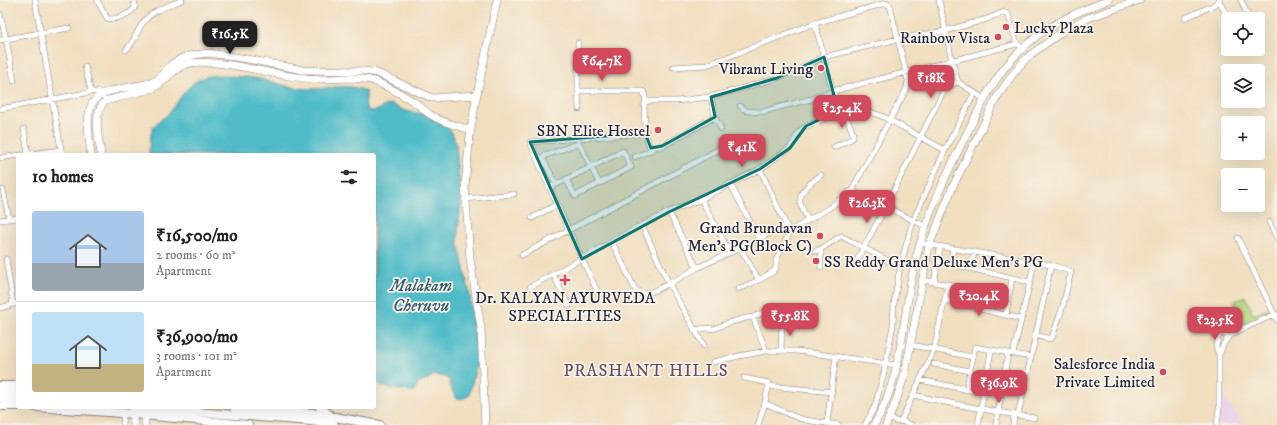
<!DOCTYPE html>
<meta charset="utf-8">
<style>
body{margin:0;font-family:"IM FELL DW Pica",serif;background:#f6f6f6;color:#222;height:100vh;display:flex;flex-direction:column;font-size:15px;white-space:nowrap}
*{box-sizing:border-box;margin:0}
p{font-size:13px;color:#767676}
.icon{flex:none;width:22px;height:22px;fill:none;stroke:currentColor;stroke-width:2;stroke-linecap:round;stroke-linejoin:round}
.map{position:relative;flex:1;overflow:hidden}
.details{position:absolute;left:16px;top:153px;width:360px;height:256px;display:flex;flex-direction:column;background:#fff;border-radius:4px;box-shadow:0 4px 16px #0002}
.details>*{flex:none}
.fabs{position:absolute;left:1221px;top:12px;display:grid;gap:8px}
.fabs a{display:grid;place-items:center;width:44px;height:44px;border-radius:4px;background:#fff;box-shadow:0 4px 16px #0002;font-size:20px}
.price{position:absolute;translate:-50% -34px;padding:0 9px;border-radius:8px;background:#d1495b;color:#fff;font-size:13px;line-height:26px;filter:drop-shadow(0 1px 2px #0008)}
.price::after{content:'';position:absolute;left:50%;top:24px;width:12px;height:9px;margin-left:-6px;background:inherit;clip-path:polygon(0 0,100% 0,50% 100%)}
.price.selected{background:#222;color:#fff}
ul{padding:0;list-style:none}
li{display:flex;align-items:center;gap:12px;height:100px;padding:0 16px}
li+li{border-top:1px solid #e0e0e0}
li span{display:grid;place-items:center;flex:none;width:112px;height:80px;border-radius:4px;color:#555}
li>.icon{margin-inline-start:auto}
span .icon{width:48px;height:48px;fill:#fffc;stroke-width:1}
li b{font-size:17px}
h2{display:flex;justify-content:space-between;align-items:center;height:48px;padding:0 16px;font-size:17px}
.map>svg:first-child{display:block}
.built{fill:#ead1ec}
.green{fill:#afd17a;stroke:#687a5a}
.water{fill:#4fbcc8;stroke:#386f82}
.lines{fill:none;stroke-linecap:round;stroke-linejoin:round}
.street-casing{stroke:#8a807e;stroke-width:6}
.secondary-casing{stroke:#8a807e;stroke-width:8}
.primary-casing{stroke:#8a807e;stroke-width:10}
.street{stroke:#fff;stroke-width:5}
.secondary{stroke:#fff;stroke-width:7}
.primary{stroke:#fff;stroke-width:8}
.marked{fill:#0f766e;fill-opacity:0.2;stroke:#0f766e;stroke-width:3;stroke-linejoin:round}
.poi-dot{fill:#d1495b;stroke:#f7f3e8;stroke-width:1.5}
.labels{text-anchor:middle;stroke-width:3.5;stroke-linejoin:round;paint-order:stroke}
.poi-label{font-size:16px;fill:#22223b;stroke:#f7f3e8;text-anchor:end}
.water-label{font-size:17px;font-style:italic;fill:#32586c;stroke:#f7f3e8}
.neighbourhood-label{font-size:17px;letter-spacing:1px;fill:#674a64;stroke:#f7f3e8}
</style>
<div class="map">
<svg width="1277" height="425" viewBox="0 0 1277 425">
<rect width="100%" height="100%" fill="#f7f3e8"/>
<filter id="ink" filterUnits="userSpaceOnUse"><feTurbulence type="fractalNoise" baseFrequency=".025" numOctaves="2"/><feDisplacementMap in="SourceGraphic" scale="8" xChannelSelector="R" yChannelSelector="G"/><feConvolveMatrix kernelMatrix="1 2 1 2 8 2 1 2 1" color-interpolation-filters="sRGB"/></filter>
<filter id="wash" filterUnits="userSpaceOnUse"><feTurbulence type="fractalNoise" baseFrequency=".012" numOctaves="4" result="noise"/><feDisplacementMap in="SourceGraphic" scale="16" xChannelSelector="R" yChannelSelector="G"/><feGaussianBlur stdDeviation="0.9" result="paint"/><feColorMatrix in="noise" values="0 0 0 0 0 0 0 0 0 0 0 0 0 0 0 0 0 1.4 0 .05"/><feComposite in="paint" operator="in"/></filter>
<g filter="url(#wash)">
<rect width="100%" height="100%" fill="#f1dfc0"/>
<path class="built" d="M1222 391 1225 392V400L1235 411 1243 425H1218Z"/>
<path class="green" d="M1245 296 1254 315 1267 309 1269 312 1246 325 1234 302Z"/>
<path class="water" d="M217 75C231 77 246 76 260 79 278 83 295 90 314 89 330 88 352 83 366 92 367 98 364 104 367 110L373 111 378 110 386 105 391 104 405 111 428 115 442 122 449 129 453 135 456 145 461 202 458 232V242L469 290 476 346V366L469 395C465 399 462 399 456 398L452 390 449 380 445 377 437 375 432 376 427 380 418 384 415 390 412 392 381 386 378 383 374 367V155H149C149 146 150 136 153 128 156 121 164 119 169 113 184 94 190 77 217 75Z"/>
</g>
<g filter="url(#ink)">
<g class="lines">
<defs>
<path id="street" d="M35 0 62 155
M97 0 107 18C113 21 133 14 135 6 135 4 134 2 134 0
M939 0 952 61 958 82 984 99
M1219 0 1228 19
M1241 0 1247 14
M0 14 6 39 14 81
M1185 18 1212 6 1220 0
M815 23 838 111
M0 40 69 28
M578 43V57
M126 50C135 42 136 32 143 23 152 10 168 6 182 0
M621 59 578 57V91H642L644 92 646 102
M85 66 91 92H104
M673 67 707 65 815 23 886 3 890 6 908 81 907 88 855 184 853 191 849 192 829 208 792 230 781 227 759 239 697 268 669 284 704 346
M578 91 579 109
M711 97 715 117 721 129
M740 106 747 111 761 112 811 99 833 91 1017 44 1019 45
M0 109 91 92
M715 117 662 146 654 147 651 150C644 134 645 124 644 106L645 103 648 101H677L709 97 729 92 777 78 801 68 824 57 898 39 945 31 987 19 1004 12 1008 14 1017 44
M24 129 28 155
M834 147 853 138V134L843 107
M22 155 61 150
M635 157 651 150
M1 158 18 155
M760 169 788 229
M730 183 759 239
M556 184 542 157 579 143 599 183
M549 188 623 151 631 167 575 196 566 179
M3 190 9 219
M853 191 925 226
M465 199 514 194
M701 199 730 253
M669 212 697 268
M532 218 556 205
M0 220 18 218
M808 221C806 215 802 209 800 203 798 191 813 181 821 175
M1269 222 1277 238
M1238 238 1277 320
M612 242 635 289C644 299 659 288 669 284L642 225
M920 243 1051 265 1070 271 1071 272 1062 309 1052 338 1050 339 1035 335
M740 248 759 280 774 271 776 268V260L789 234 792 230
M815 251 821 249 841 236 900 267
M522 255 727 145
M6 259 13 304
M938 261 940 247
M950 263 953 250
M855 264 886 206 944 90 950 85 958 82
M821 267V249
M971 268 974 252
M553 274 569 306
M923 280 1009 296 1012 278
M934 282 938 261 1030 282 1034 263
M530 287 642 225 669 212 701 199 760 169 790 148 799 132 806 126 827 118 843 107 852 106 882 116 945 150
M738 289 759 280
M599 295C575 244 551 194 530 142L645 133
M945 300 1017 318
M0 308 18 303
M1006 315 1009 296
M753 317 772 309
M1224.5 332a4.5 4.5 0 1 1 9 0a4.5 4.5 0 1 1-9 0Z
M694 330 706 328 714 329 728 323 746 318 753 317 766 351
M1233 333 1276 314
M911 345 973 357
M781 351 782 323
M1013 354 1030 282
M1219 355 1223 345 1229 336
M713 362 739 356 766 351H797L896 365
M934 364 970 371
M744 378 769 383 765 403 758 425
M920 380 984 393
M768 386 832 392
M966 390 975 347 1031 357 1051 265
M914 395C953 405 994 411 1034 418
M765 403 793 416 805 420 839 425
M123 413V425
M1018 415 1031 357
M889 418 898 422 901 421 934 350 948 284
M901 421 911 425
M827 423 836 356
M865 425 875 406 883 377 893 325 894 304 900 267 913 221 945 150 974 94
M978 425 991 351
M996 425 1008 353
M1013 425 1014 414
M1217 425 1219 409V355L1216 346 1219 335 1224 331"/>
<path id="secondary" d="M91 155C82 90 93 94 151 83L157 80 172 64 182 58 194 55 209 53 247 59 303 70 365 71 377 73 432 98 477 95
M101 155C99 138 92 115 105 101L154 88C168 80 174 66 191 63 202 61 213 63 224 64 257 68 289 79 323 79 339 79 358 76 374 81 388 87 404 95 417 104 423 109 429 115 436 118 447 124 459 126 471 130
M132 414 134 425
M145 425V416
M485 425 481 328 470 259 465 186 470 135 476 99 497 0
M874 425C901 381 902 325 912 276 922 224 945 177 969 129 982 103 996 74 1018 53 1044 26 1074 13 1109 0
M886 425 896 401 905 374 929 246 953 186 997 97 1013 74 1023 62 1030 55 1066 29 1088 18 1140 0"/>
<path id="primary" d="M0 386H18
M0 392H18
M0 398 18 399
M0 406H18
M35 407 123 413 248 425
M133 407 311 421 334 425
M234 407 312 413 380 425
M320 407 331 416"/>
</defs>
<use href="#street" class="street-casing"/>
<use href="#secondary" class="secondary-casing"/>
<use href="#primary" class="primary-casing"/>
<use href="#street" class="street"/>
<use href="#secondary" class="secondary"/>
<use href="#primary" class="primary"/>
</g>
</g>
<path class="marked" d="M824 57 838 111 806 126 790 148 760 169 669 212 582 259 530 142 645 133 651 148 662 146 715 117 711 97 777 78Z"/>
<g class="poi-dot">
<circle cx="1006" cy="27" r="4"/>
<circle cx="998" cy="37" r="4"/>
<circle cx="821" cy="68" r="4"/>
<circle cx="658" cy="130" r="4"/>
<circle cx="820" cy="236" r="4"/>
<circle cx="816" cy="261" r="4"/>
<path d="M563 274h4v4h4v4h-4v4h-4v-4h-4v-4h4z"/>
<circle cx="1163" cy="372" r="4"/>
</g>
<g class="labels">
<g class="poi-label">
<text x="1014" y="33" text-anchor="start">Lucky Plaza</text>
<text x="990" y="43">Rainbow Vista</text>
<text x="813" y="74">Vibrant Living</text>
<text x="650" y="136">SBN Elite Hostel</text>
<text x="812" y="233">Grand Brundavan<tspan x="812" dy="18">Men's PG(Block C)</tspan></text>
<text x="824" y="267" text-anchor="start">SS Reddy Grand Deluxe Men's PG</text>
<text x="565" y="303" text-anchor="middle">Dr. KALYAN AYURVEDA<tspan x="565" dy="18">SPECIALITIES</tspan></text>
<text x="1155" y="369">Salesforce India<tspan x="1155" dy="18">Private Limited</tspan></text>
</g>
<g class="water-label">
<text x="421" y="291">Malakam<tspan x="421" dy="20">Cheruvu</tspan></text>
</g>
<g class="neighbourhood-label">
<text x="646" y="376">PRASHANT HILLS</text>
</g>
</g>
</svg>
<div class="fabs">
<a><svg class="icon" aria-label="locate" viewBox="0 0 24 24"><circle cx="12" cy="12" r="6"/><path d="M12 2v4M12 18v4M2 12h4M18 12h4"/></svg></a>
<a><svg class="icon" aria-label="layers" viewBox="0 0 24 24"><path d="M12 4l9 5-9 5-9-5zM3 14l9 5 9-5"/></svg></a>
<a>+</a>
<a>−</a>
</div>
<b class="price selected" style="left:230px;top:55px">₹16.5K</b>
<b class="price" style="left:602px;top:82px">₹64.7K</b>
<b class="price" style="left:931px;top:99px">₹18K</b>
<b class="price" style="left:842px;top:129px">₹25.4K</b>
<b class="price" style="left:742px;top:168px">₹41K</b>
<b class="price" style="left:867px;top:224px">₹26.3K</b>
<b class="price" style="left:979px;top:317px">₹20.4K</b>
<b class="price" style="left:790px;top:337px">₹55.8K</b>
<b class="price" style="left:1215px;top:341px">₹23.5K</b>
<b class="price" style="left:999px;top:404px">₹36.9K</b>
<section class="details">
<h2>10 homes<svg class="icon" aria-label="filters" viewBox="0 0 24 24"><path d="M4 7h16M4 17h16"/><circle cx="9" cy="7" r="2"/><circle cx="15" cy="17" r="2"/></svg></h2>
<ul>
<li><span style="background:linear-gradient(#a9c7e8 65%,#9aa5b1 0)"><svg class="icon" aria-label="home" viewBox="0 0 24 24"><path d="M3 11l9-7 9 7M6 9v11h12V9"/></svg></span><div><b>₹16,500/mo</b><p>2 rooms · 60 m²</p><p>Apartment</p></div></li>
<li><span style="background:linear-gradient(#bfe0f5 65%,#c2b280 0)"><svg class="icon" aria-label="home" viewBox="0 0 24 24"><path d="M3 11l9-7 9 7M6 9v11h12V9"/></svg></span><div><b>₹36,900/mo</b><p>3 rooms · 101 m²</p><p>Apartment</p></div></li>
</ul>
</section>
</div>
